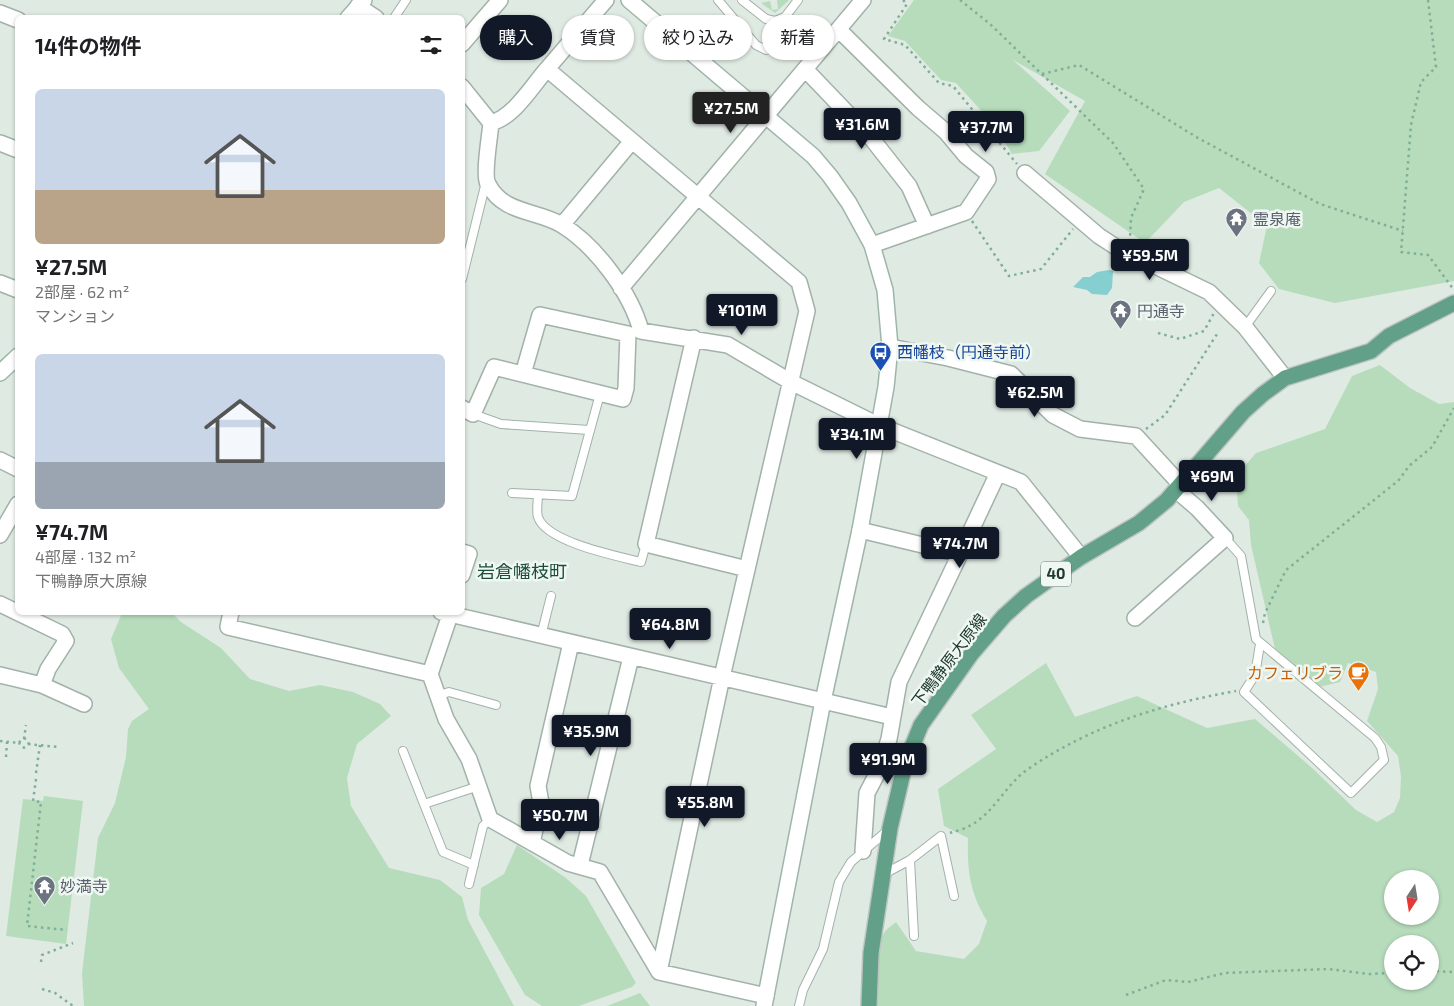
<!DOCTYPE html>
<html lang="ja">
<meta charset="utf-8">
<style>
body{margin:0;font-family:"Exo 2","Noto Sans JP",sans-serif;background:#f2f2f2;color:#202124;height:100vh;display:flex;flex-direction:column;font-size:19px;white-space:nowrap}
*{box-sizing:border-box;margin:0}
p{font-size:16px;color:#757577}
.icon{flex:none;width:28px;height:28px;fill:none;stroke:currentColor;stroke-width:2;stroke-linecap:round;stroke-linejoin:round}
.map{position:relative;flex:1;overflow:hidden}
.panel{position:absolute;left:15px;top:15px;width:450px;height:600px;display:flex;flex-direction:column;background:#fff;border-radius:8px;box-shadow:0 1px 4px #0004}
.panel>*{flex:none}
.guide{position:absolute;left:480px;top:15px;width:475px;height:45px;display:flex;gap:10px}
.needle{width:32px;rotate:192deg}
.buttons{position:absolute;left:1384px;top:870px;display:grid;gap:10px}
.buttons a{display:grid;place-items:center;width:55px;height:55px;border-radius:50%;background:#fff;box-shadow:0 1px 4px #0004;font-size:25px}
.price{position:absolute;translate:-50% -42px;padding:0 11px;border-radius:5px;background:#111827;color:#fff;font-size:16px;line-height:32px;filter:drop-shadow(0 1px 2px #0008)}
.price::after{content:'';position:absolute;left:50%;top:30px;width:15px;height:11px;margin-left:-8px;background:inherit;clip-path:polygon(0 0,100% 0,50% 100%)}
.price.selected{background:#222;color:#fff}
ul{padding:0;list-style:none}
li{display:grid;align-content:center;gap:10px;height:265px;padding:0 20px}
li span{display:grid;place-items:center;height:155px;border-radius:8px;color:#555}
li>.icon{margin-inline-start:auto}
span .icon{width:90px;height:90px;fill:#fffc;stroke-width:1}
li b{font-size:21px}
h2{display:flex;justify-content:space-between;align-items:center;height:60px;padding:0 20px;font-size:21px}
.chip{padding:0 18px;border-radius:22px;background:#fff;box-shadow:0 1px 4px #0004;font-size:18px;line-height:45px}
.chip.selected{background:#111827;color:#fff}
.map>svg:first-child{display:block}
.green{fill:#b7dcbc;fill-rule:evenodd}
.water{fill:#85cfd0}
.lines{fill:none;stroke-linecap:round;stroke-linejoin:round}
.lane-casing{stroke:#a2b2a9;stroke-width:10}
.street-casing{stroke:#a2b2a9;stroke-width:18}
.secondary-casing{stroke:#9eb6aa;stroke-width:18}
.primary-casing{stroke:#bcc4c1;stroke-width:18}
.path{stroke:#7fae99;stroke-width:2.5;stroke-dasharray:2.5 4;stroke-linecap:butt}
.lane{stroke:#fff;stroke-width:8}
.street{stroke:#fff;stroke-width:15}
.secondary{stroke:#fff;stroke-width:15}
.primary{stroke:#62a088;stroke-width:15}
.labels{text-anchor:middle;stroke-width:5;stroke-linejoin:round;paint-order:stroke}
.shield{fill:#eff7f2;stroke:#5e736a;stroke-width:1}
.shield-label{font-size:15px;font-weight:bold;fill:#203a2f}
.worship-label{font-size:16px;fill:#5b616d;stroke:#eff7f2;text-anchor:start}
.transit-label{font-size:16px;fill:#164399;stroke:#eff7f2;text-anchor:start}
.street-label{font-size:16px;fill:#203a2f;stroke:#eff7f2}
.food-label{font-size:16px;fill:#c56008;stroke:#eff7f2;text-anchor:end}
.neighbourhood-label{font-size:18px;fill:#1c4c3a;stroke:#eff7f2}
</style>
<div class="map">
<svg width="1454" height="1006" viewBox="0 0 1454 1006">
<rect width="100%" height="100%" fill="#dfeae3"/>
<path class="green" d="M777 0H789L775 13 761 3 770 1 772 10 778 9Z
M914 0H1454V281L1335 303 1279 289 1259 263 1267 226 1219 188 1184 202 1145 243 1045 174 1085 101 1013 60 1070 111 1039 151 1012 154 997 128 956 83 941 80 905 41 888 36Z
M1380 365 1410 388 1439 404 1454 402V1006H874L879 941 886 930 896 922 916 951 964 959 979 944 987 921C970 893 967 871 968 838L944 826 938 789 996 749 971 715 1046 663 1075 717 1137 696 1207 728 1255 719 1311 767 1356 810 1377 822 1394 812 1400 798 1401 777 1398 756 1367 721 1378 689 1376 672 1348 663 1340 682 1319 687 1275 649 1251 545 1249 520 1238 506 1236 476 1256 453 1325 429 1352 376ZM1392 879H1430V916H1392ZM1392 944H1430V981H1392Z
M171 612 181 622 221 648 250 679 289 691 320 685 353 692 380 704 391 716 357 744 347 778 351 806 389 868 440 880 462 897 468 920 514 1006H84L82 973 98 838 115 803 126 757 128 729 132 721 149 709 119 668 111 639 122 613Z
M44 796 83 801 66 944 6 936 23 799 43 801Z
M517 845 566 878 586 896 636 983 632 987 579 1006H542L525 995 479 915 481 888 504 874Z
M640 993 650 1006H607Z"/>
<path class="water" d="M1109 270 1113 271 1112 288 1107 295 1092 294 1087 290 1073 287 1083 277H1090L1097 272Z"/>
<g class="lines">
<defs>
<path id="lane" d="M718 0 756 45 766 50C775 43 778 32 775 21L785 17 798 0
M742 0 766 19 775 21
M394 18 406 0
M462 279 486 182
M1245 327 1271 291
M473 414 501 424 589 430
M512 493 572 496 600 394
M538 494C538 501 536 511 538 517 546 542 617 556 641 562L646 544
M1225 538 1241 556 1256 639 1375 738 1381 747 1384 760 1351 793 1244 692 1255 675 1260 644
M541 636 551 596
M437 696 449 692 496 705
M403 751 443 852 474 865
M424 804 479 786
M910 860 914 936
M884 874 910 860 941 836 954 896
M469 884 483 826 490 819
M799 1006 803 990 823 949 839 882 851 862 888 830"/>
<path id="street" d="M606 0 547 69 799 282 807 311 722 677 659 972
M358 6 376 18
M0 13 18 20
M839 30 918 108 946 132 966 156 986 172 988 179 966 212 872 245
M462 44 500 0
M805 69 872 139 909 186 927 226
M462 87 491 123C490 135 483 175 488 184 503 214 537 210 562 225 596 246 631 293 641 331L728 345 791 382 878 425 1021 482 1081 557
M491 123C514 117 532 86 547 69
M0 143 18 150
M1025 173 1099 236 1116 247 1209 292 1245 327 1285 378
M562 225 632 141
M0 283 18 290
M621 288 863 0
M694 338 646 544 747 569
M890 347 948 358 1011 374 1053 415 1080 429 1136 436 1180 484
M462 408 473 414 494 367 623 399 626 388 628 334 540 315 523 374
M0 460 18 469
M860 530 960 554 998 473
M0 535 18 504
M462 552 469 554 462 575
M0 604 62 634 66 641 48 669 42 685 84 704
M231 612 228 627 430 674
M441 612 892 717
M451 612 430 674 446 719 469 759 490 819 568 863 600 872 659 972 766 996
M1135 618 1225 538 1197 508 1176 490
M0 675 42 685
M532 843 541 803 538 786 571 643
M863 851 867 793 879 770 889 739 899 682 960 554
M580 865 631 657"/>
<path id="secondary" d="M629 0 813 156 830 176 849 203 872 245 885 290 890 347 886 387 860 530 823 701 764 1006
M348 18 364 0
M0 373 18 356"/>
<path id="primary" d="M869 1006 871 953 890 828 905 764 921 725 972 653 1004 616 1026 596 1081 557 1139 523 1167 500 1243 412 1263 394 1285 378 1371 351 1389 336 1454 303"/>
</defs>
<use href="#lane" class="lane-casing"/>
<use href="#street" class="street-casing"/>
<use href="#secondary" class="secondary-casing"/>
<use href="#primary" class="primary-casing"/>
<path class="path" d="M903 0 907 4 884 39 905 45 939 83 953 86 1017 164
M960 0 990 24 1113 143 1144 189 1131 218 1130 238
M1428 0 1436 67 1421 82 1411 125 1401 252 1428 255 1454 290
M1042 74 1079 65 1198 138 1320 204 1403 231
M972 221 1009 276 1041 269 1073 229
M1158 333 1180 339 1204 331 1214 313
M1146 429 1165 415 1219 331
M1263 623 1265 613 1286 570 1398 481 1409 466 1432 447 1454 408
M19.5 743a4.5 4.5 0 1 1 9 0a4.5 4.5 0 1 1-9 0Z
M24 739 26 725
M0 741 19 743
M28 744 58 747
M6 757 7 742
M36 773 40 745
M36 779 33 801 41 802 27 926 67 930
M950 833C956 831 965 829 971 825 994 813 1006 784 1028 769 1093 725 1159 705 1236 691
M41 962 42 955 73 943
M1430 971 1454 972
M42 989 55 993 73 1006
M1126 995 1166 980 1188 982 1225 973 1328 969 1369 974 1392 973"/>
<use href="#lane" class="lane"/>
<use href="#street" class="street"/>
<use href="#secondary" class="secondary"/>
<use href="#primary" class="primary"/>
</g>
<defs>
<symbol id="temple-pin" viewBox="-11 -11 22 30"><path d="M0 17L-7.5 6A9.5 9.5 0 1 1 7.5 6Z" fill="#6b7280" stroke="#eff7f2"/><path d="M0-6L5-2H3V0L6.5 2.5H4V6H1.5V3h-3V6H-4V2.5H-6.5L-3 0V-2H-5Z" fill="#fff"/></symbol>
<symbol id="bus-pin" viewBox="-11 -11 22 30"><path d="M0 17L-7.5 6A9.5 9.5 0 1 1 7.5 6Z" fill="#1a4fb4" stroke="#eff7f2"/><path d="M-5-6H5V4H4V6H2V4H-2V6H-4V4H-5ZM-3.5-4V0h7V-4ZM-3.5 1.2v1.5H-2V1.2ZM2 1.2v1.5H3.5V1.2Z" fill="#fff"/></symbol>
<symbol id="cafe-pin" viewBox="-11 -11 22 30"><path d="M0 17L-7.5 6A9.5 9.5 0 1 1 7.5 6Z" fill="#e8710a" stroke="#eff7f2"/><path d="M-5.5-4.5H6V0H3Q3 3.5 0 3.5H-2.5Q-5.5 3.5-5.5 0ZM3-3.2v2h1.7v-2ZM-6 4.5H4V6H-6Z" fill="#fff"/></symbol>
</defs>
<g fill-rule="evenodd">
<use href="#temple-pin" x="1224" y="206" width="25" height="34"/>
<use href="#temple-pin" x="1108" y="298" width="25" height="34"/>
<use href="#bus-pin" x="868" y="340" width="25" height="34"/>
<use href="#cafe-pin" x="1346" y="660" width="25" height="34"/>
<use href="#temple-pin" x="32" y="874" width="25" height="34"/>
</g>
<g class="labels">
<rect class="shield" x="1041" y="561.5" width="30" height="25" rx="4"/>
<g class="shield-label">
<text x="1056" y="579">40</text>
</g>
<g class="worship-label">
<text x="1253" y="225">霊泉庵</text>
<text x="1137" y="317">円通寺</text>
<text x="60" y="892">妙満寺</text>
</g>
<g class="transit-label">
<text x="897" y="358">西幡枝（円通寺前）</text>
</g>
<g class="street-label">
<text transform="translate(949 660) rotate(-53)" y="6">下鴨静原大原線</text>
</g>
<g class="food-label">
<text x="1343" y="679">カフェリブラ</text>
</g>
<g class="neighbourhood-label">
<text x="522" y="578">岩倉幡枝町</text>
</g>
</g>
</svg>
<div class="buttons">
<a><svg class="needle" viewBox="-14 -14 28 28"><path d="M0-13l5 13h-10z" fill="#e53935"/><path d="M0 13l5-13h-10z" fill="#757577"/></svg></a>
<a><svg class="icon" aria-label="locate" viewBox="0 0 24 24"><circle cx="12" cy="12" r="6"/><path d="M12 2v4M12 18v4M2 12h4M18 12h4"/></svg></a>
</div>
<b class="price selected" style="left:731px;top:134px">¥27.5M</b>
<b class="price" style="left:862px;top:150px">¥31.6M</b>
<b class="price" style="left:986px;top:153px">¥37.7M</b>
<b class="price" style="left:1150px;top:281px">¥59.5M</b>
<b class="price" style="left:742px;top:336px">¥101M</b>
<b class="price" style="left:1035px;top:418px">¥62.5M</b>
<b class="price" style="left:857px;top:460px">¥34.1M</b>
<b class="price" style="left:1212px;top:502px">¥69M</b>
<b class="price" style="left:960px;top:569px">¥74.7M</b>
<b class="price" style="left:670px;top:650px">¥64.8M</b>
<b class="price" style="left:591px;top:757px">¥35.9M</b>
<b class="price" style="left:888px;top:785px">¥91.9M</b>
<b class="price" style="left:705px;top:828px">¥55.8M</b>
<b class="price" style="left:560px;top:841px">¥50.7M</b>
<div class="guide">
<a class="chip selected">購入</a>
<a class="chip">賃貸</a>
<a class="chip">絞り込み</a>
<a class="chip">新着</a>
</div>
<section class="panel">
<h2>14件の物件<svg class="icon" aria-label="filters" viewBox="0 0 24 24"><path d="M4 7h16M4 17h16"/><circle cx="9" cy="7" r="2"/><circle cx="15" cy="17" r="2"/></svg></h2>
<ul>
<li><span style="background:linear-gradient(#c9d6e8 65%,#b9a48a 0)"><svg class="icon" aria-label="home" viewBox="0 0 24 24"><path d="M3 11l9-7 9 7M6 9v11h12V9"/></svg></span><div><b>¥27.5M</b><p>2部屋 · 62 m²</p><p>マンション</p></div></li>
<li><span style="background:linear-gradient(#c9d6e8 70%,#9aa5b1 0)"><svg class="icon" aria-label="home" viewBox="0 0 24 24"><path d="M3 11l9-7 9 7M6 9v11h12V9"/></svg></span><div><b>¥74.7M</b><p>4部屋 · 132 m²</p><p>下鴨静原大原線</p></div></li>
</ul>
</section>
</div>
